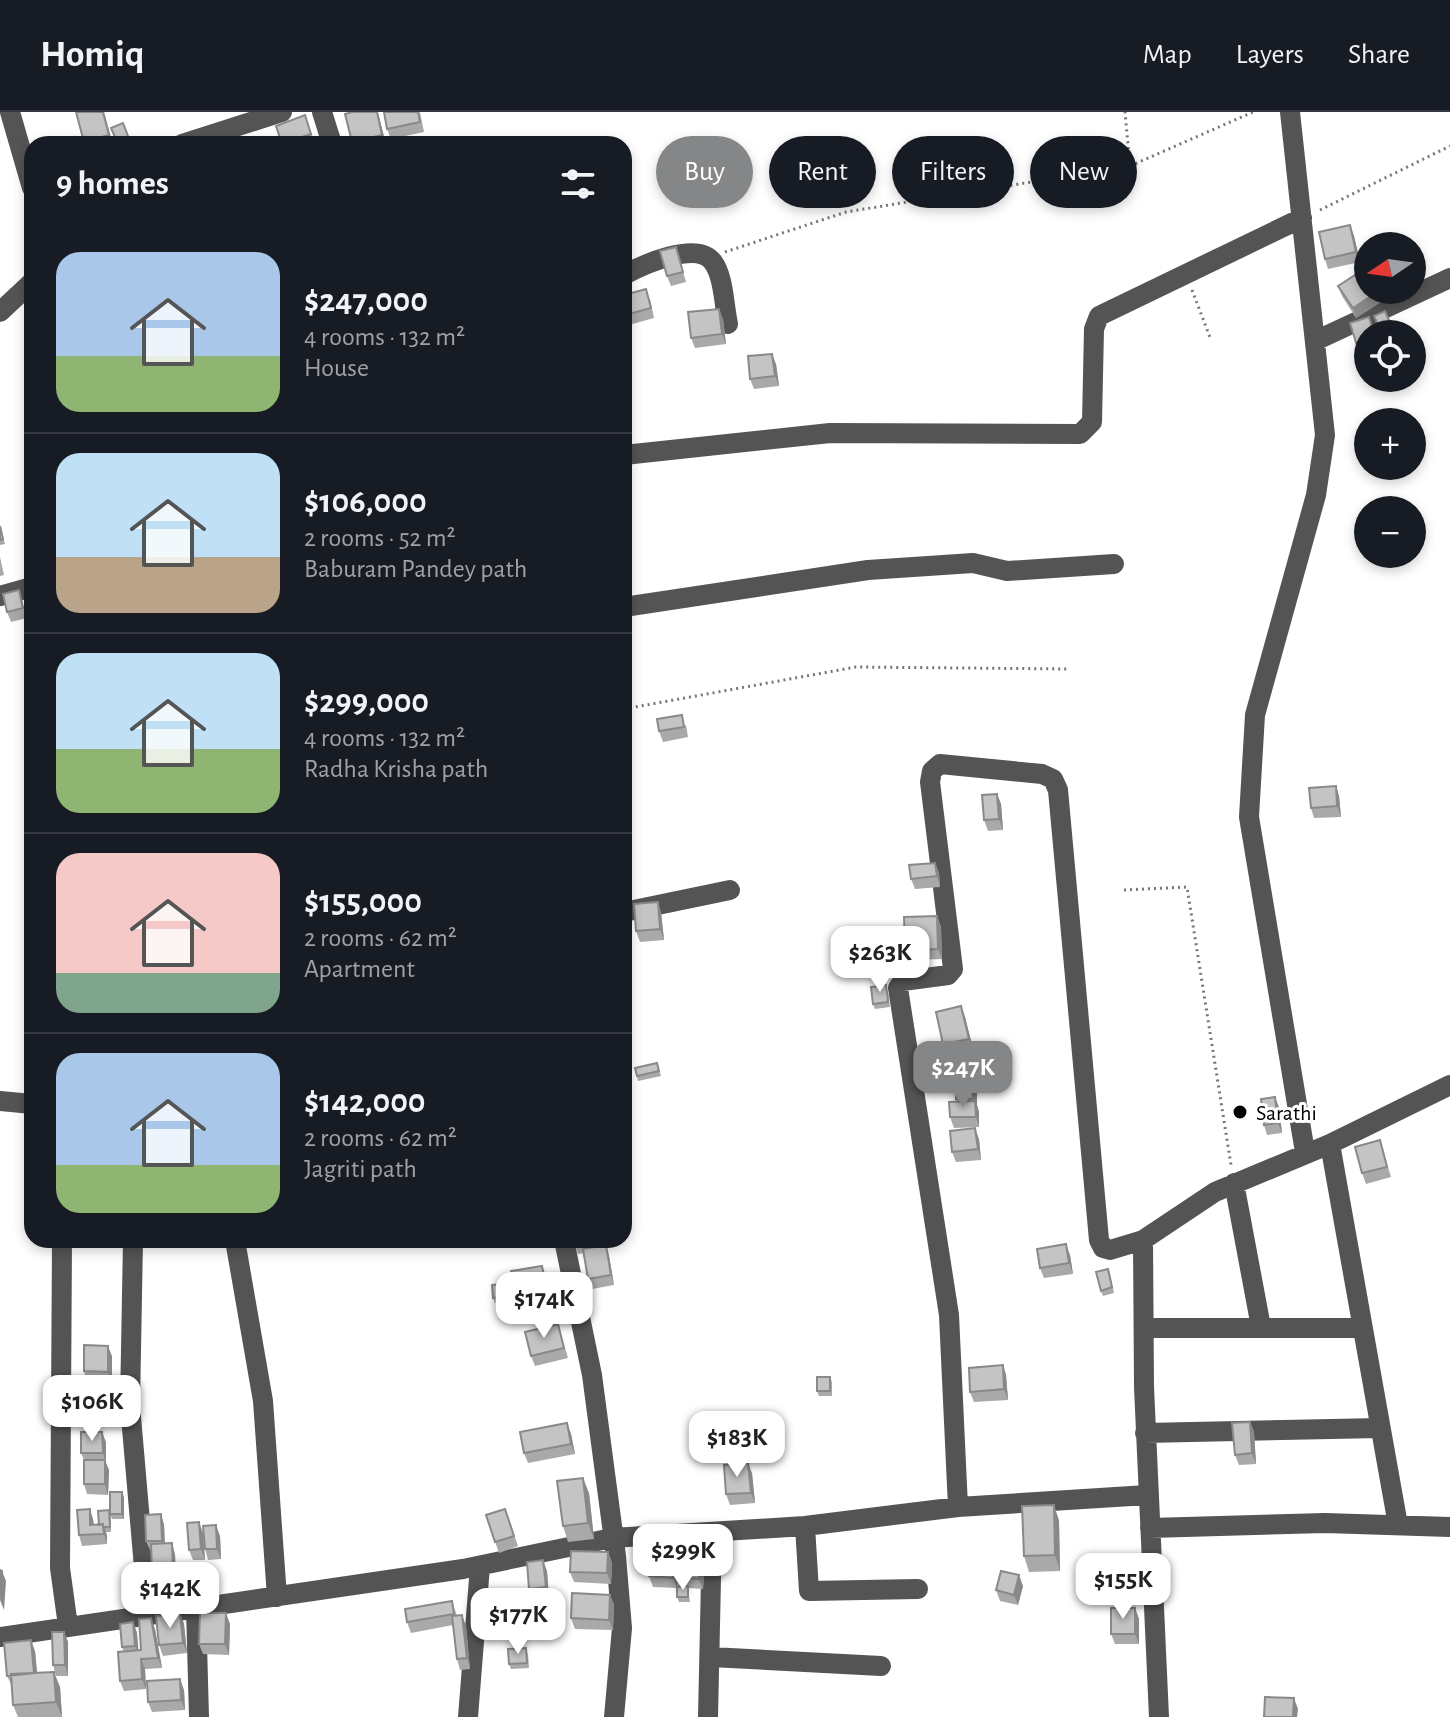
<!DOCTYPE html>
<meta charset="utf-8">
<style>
body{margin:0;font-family:"Alegreya Sans",sans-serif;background:#20242c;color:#f1f3f6;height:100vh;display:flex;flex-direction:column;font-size:30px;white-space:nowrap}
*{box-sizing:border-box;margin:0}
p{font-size:26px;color:#9ea1a6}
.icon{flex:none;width:44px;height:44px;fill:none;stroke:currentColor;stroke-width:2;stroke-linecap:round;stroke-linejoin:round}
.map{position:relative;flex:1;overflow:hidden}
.panel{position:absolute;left:24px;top:24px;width:608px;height:1112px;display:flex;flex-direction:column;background:#171b24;border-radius:24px;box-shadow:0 4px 12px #0003}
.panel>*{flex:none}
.banner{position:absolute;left:656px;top:24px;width:674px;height:72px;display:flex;gap:16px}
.needle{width:52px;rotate:257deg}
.buttons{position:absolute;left:1354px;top:120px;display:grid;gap:16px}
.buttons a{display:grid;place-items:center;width:72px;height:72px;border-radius:50%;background:#171b24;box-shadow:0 4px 12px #0003;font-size:40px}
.price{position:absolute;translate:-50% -68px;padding:0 18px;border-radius:16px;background:#fff;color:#222;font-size:26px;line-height:52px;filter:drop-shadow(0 2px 4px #0008)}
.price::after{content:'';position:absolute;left:50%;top:48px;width:24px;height:18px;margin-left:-12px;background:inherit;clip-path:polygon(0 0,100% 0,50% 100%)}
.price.selected{background:#858687;color:#fff}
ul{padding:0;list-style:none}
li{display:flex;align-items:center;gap:24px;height:200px;padding:0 32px}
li+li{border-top:2px solid #363941}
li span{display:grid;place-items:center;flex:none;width:224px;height:160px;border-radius:24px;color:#555}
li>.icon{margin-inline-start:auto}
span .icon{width:96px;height:96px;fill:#fffc;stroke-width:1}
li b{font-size:34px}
h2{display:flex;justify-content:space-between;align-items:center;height:96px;padding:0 32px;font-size:34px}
.chip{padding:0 28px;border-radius:36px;background:#171b24;box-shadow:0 4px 12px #0003;font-size:28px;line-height:72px}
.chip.selected{background:#858687;color:#fff}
header{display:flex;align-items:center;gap:48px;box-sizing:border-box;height:112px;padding:0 40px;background:#171b24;border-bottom:2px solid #363941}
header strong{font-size:38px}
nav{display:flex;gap:44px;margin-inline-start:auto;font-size:28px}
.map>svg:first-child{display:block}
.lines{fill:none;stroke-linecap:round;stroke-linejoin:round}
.path{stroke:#767676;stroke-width:3;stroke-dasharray:2 4;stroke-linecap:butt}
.minor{stroke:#545454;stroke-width:20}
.wall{fill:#a9a9a9}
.shaded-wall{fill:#898989}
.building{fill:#c4c4c4;stroke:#898989;stroke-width:2}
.poi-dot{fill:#000;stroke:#fff;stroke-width:3}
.labels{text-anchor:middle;stroke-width:6;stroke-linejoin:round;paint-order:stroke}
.poi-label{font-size:22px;fill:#000;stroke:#fff;text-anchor:start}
</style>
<header>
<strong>Homiq</strong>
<nav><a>Map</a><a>Layers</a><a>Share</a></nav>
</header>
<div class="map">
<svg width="1450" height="1605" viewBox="0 0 1450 1605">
<rect width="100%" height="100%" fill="#fff"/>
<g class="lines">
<path class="path" d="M1130 54 1253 0
M1320 98 1450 34
M725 140 846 100 1130 54 1125 0
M1192 178 1211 228
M624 597 856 555 1070 557
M1124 778 1187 775 1231 1053"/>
<path class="minor" d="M10 0 32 76
M322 0 332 32
M1290 0 1325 323 1316 383 1255 603 1249 705 1305 1040
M182 32 282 0
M624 163C642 153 697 128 713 150 724 165 724 194 728 212
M0 200 32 170
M1315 229 1450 166
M624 343 830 321 1080 322 1092 310 1094 217 1099 204 1302 106
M0 484 32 475
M624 495 868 458 973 451 1007 459 1114 452
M624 800 730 778
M0 989 32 992
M1330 1032 1398 1413
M1234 1071 1261 1215
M62 1128 60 1456 68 1514
M133 1128 130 1293 148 1502
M235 1128 263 1289 277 1485
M564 1128 592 1263 616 1444 622 1516 614 1605
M1143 1128 1144 1275 1159 1605
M1144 1216H1362
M1145 1321 1380 1316
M958 1395 949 1203 898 876 903 869 948 863 953 857 930 670 932 659 940 652 1042 662 1053 667 1058 678 1099 1128 1103 1136 1110 1138 1143 1128 1215 1080 1330 1032 1450 973
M805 1414 809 1479 918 1477
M1150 1416 1325 1411 1450 1415
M196 1496 199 1605
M0 1525 463 1457 612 1426 805 1414 958 1395 1147 1383
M711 1545 881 1554
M468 1605 480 1454
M708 1605 712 1421"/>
</g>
<path class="wall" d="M76 0H104L113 32H85Z
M352 0H378L385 30 400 32H352L345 2Z
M420 0 424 20 391 27 387 17Z
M305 3 315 32H282Z
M1350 113 1354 124 1360 150 1328 157 1325 147Z
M676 135 686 170 671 174 667 164Z
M1338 174 1381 178 1384 188 1356 206 1342 184Z
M650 187 654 206 629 213 625 203Z
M723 207 726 232 695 236 691 226Z
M1350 211 1368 222V256L1365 257Z
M776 252 779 274 754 277 750 267Z
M0 414 5 432 0 433Z
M0 445 4 463 0 464Z
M19 478 27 506 11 510 7 500Z
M686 613 688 625 663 630 659 619Z
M1336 674 1339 684 1341 705 1314 706 1311 696Z
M997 682 1001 692 1003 718 988 719 984 708Z
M935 751 939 761 940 775 915 777 911 767Z
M661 800 664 828 640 830 636 819Z
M937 804 941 815 942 847 909 848 905 838Z
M888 878 890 895 875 897 873 892Z
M961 894 965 905 973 937 947 943 943 932Z
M657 951 661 964 638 969 637 964Z
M973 969 977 979V993L979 1000V1015L954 1016 950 1005 957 990 956 987Z
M1279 995 1282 1021 1267 1023 1264 1013Z
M979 1027 981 1048 956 1050 952 1040Z
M1380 1028 1391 1065 1366 1072 1362 1061Z
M573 1128H595L596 1135 609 1144 614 1173 592 1177 588 1167 584 1141 578 1142Z
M1070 1143 1073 1162 1044 1166 1040 1156Z
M542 1154 546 1164 550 1187 518 1192 514 1182Z
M1110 1162 1114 1181 1103 1184 1101 1179Z
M510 1177 511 1190 495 1191 493 1186Z
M558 1212 568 1246 535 1254 531 1244Z
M112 1244V1270H107L109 1274V1295L86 1294 82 1284 85 1264 84 1259Z
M1003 1253 1006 1263 1008 1288 974 1290 970 1280Z
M830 1265 832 1270V1284H819L817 1279Z
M1250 1310 1254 1320 1256 1352 1239 1353 1235 1343Z
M567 1311 571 1322 575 1342 528 1351 524 1341Z
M106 1330V1352L109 1358 108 1383 87 1382 84 1372V1348L81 1341Z
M719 1332 724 1349 718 1351 712 1334Z
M752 1361 755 1391 730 1393 726 1382Z
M589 1381 594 1427 568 1430 563 1414Z
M124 1385V1407H112L110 1402Z
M1054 1393 1059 1409 1060 1459 1029 1460 1024 1444Z
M505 1397 518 1434 499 1441 486 1403Z
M109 1398 111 1404V1420H106L107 1432 82 1434 79 1423 93 1407 94 1413H99Z
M161 1402 164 1413 165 1431 175 1442 176 1469H156L152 1459 151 1440 146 1429Z
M203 1421 205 1448H193L189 1438Z
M220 1424 221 1447 208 1448 205 1437Z
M675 1437 677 1444 705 1452 703 1477 688 1476 690 1490H679L677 1485V1476L653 1475 649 1464Z
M608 1440 612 1451 611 1472 574 1470 570 1460Z
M547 1459 549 1486 533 1487 529 1477Z
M1023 1474 1018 1493 1000 1489 996 1478Z
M610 1483 614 1493 613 1518 575 1517 571 1506Z
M509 1486 508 1506 496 1505 494 1500Z
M452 1489 457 1504 466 1514 470 1557 460 1558 457 1547 453 1513 411 1521 407 1510Z
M1135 1496 1139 1507V1532H1115L1111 1522Z
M180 1502 184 1512 187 1541 163 1544 159 1533Z
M555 1503 559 1517 533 1523 532 1518Z
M133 1510 137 1521 138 1539 141 1538 155 1517 162 1556 145 1557 146 1577 124 1579 120 1569 124 1540 122 1535Z
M230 1512 229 1543 203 1542 199 1532Z
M64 1520 68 1530V1564H56L53 1553Z
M35 1539 37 1561 60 1575 62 1605H18L13 1593 12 1574 7 1564Z
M528 1541 529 1556 511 1557 509 1552Z
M184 1578 185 1598 152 1600 148 1590Z"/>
<path class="shaded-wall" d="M377 0 379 5 386 32 382 23Z
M1350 113 1354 124 1360 150 1356 140Z
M1381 178 1384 188 1356 206 1353 196Z
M719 197 723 207 726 232 722 222Z
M772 242 776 252 779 274 775 264Z
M1336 674 1339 684 1341 705 1337 694Z
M997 682 1001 692 1003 718 999 707Z
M935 751 939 761 940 775 937 764Z
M658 790 661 800 664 828 660 817Z
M937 804 941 815 942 847 938 837Z
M961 894 965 905 973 937 969 927Z
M973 969 977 979V993L979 1000V1015L976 1005 975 994 973 987Z
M1275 985 1279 995 1282 1021 1278 1011Z
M975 1016 979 1027 981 1048 978 1037Z
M1066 1132 1070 1143 1073 1162 1069 1151Z
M606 1133 609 1144 614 1173 611 1163Z
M542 1154 546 1164 550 1187 546 1177Z
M108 1234 112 1244V1270L108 1260Z
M1003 1253 1006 1263 1008 1288 1004 1277Z
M105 1264 109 1274V1295L105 1284Z
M1250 1310 1254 1320 1256 1352 1252 1341Z
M567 1311 571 1322 575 1342 571 1332Z
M102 1320 106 1330V1352L103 1341Z
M105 1348 109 1358 108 1383 105 1372Z
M748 1351 752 1361 755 1391 751 1381Z
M583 1366 589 1381 594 1427 588 1411Z
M122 1380 124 1385V1407L122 1402Z
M1054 1393 1059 1409 1060 1459 1055 1443Z
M90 1397 93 1407 94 1423 90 1413Z
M161 1402 164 1413 165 1439 162 1429Z
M199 1410 203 1421 205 1448 201 1437Z
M103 1412 107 1423V1432L104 1422Z
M216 1413 220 1424 221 1447 217 1437Z
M172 1431 175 1442 176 1469 173 1458Z
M675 1437 678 1447 676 1465 677 1469V1476L673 1466Z
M608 1440 612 1451 611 1472 607 1461Z
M701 1441 705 1452 703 1477 699 1467Z
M543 1448 547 1459 549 1486 546 1475Z
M2 1459 6 1469 4 1498 0 1488Z
M1019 1463 1023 1474 1018 1493 1014 1483Z
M507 1480 509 1486 508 1506 506 1501Z
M610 1483 614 1493 613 1518 609 1508Z
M1135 1496 1139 1507V1532L1135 1522Z
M226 1501 230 1512 229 1543 225 1532Z
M180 1502 184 1512 187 1541 183 1531Z
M462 1503 466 1514 470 1557 467 1546Z
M151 1506 155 1517 162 1556 158 1546Z
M133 1510 137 1521 139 1544 135 1534Z
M64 1520 68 1530V1564L65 1553Z
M31 1528 35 1539 38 1571 34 1561Z
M141 1547 145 1557 146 1577 142 1567Z
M54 1560 60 1575 62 1605 56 1590Z
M180 1567 184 1578 185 1598 181 1588Z
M1294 1586 1298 1597 1297 1605H1293Z"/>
<path class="building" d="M76 0H103L109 23 84 30Z
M352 0H377L382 23 352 30 345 2Z
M384 0H418L420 10 387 17Z
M305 3 311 22 282 32 276 14Z
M123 11 131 32H118L111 16Z
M398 27 399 32H375Z
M1350 113 1356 140 1325 147 1319 120Z
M676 135 683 160 667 164 660 139Z
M1366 156 1368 159V178H1380L1353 196 1338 174Z
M646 177 651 196 625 203 624 183Z
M719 197 722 222 691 226 688 200Z
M1385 199 1395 222H1382L1374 204Z
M1369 205 1374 222H1368V244L1361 247 1350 211Z
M772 242 775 264 750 267 748 244Z
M0 414 3 427 0 428Z
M19 478 23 496 7 500 3 482Z
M682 603 684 615 659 619 657 607Z
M1336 674 1337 694 1311 696 1309 676Z
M997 682 999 707 984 708 982 683Z
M935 751 937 764 911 767 909 753Z
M658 790 660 817 636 819 634 792Z
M937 804 938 837 905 838 904 805Z
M886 873 888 890 873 892 871 875Z
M961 894 969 927 943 932 936 900Z
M657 951 659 959 637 964 635 956Z
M956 969H973V987H956Z
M1275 985 1278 1011 1264 1013 1261 987Z
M975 989 976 1005H950L949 990Z
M975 1016 978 1037 952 1040 950 1019Z
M1380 1028 1387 1055 1362 1061 1355 1035Z
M573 1128H593L574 1132Z
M1066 1132 1069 1151 1040 1156 1037 1137Z
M606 1133 611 1163 588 1167 583 1137Z
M542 1154 546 1177 514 1182 511 1159Z
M1108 1157 1112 1175 1101 1179 1096 1160Z
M508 1171 509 1184 493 1186 492 1173Z
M558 1212 564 1236 531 1244 525 1220Z
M84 1233 108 1234V1260L84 1259Z
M1003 1253 1004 1277 970 1280 969 1256Z
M82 1264H105V1284H82Z
M817 1265H830V1279H817Z
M1250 1310 1252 1341 1235 1343 1232 1311Z
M567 1311 571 1332 524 1341 520 1320Z
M81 1320H102L103 1341H81Z
M719 1332 722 1344 716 1346 712 1334Z
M84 1348H105V1372H84Z
M748 1351 751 1381 726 1382 724 1353Z
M583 1366 588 1411 563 1414 557 1369Z
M110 1380H122V1402H110Z
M1054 1393 1055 1443 1024 1444 1022 1394Z
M90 1397V1413L103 1412 104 1422 79 1423 77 1398Z
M505 1397 514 1424 495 1430 486 1403Z
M109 1398 110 1415H103V1412L99 1413 98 1399Z
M161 1402 162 1429H146L145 1403Z
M199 1410 201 1437 189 1438 187 1411Z
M216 1413 217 1437H205L203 1414Z
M172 1431 173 1458 152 1459 151 1432Z
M651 1435 675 1437 673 1466 649 1464Z
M571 1439 608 1440 607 1461 570 1460Z
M678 1440 701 1441 699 1467 676 1465Z
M543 1448 546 1475 529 1477 527 1450Z
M0 1458 2 1459 0 1485Z
M1001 1459 1019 1463 1014 1483 996 1478Z
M688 1474V1485H677V1475Z
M495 1480H507L506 1501 494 1500Z
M572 1481 610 1483 609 1508 571 1506Z
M452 1489 454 1502 407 1510 405 1497Z
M1111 1496H1135V1522H1111Z
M200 1501H226L225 1532H199Z
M180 1502 183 1531 159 1533 156 1504Z
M462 1503 467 1546 457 1547 452 1504Z
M555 1503 557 1512 532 1518 530 1509Z
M151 1506 158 1546 141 1547 142 1567 120 1569 118 1540 141 1538 139 1507Z
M133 1510 135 1534 122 1535 120 1512Z
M52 1520H64L65 1553H53Z
M31 1528 34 1561 7 1564 4 1531Z
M526 1536 527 1551 509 1552 508 1537Z
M54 1560 56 1590 13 1593 11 1562Z
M180 1567 181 1588 148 1590 147 1569Z
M1265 1585 1294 1586 1293 1605H1264Z"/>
<circle class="poi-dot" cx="1240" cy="1000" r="8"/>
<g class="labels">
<g class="poi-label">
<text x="1256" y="1008">Sarathi</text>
</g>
</g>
</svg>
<div class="buttons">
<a><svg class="needle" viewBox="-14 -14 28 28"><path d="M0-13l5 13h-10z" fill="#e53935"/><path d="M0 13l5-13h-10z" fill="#9ea1a6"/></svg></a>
<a><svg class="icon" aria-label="locate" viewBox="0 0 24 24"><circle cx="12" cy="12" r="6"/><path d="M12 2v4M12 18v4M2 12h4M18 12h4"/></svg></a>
<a>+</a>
<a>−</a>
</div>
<b class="price" style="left:880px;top:882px">$263K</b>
<b class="price selected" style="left:963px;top:997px">$247K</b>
<b class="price" style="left:544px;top:1228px">$174K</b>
<b class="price" style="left:92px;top:1331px">$106K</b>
<b class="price" style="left:737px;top:1367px">$183K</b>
<b class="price" style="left:683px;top:1480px">$299K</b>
<b class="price" style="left:1123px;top:1509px">$155K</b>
<b class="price" style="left:170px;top:1518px">$142K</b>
<b class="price" style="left:518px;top:1544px">$177K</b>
<div class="banner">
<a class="chip selected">Buy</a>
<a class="chip">Rent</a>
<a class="chip">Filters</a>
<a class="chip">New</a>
</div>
<section class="panel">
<h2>9 homes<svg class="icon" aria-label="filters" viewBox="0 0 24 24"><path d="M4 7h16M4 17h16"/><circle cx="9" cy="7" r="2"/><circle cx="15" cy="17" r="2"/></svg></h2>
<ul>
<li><span style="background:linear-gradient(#a9c7e8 65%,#8fb573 0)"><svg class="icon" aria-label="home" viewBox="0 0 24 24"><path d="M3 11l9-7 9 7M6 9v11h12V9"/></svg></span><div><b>$247,000</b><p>4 rooms · 132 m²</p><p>House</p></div></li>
<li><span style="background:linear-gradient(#bfe0f5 65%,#b9a48a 0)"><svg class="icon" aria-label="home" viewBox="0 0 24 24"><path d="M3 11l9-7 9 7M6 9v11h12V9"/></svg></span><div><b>$106,000</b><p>2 rooms · 52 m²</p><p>Baburam Pandey path</p></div></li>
<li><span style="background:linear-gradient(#bfe0f5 60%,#8fb573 0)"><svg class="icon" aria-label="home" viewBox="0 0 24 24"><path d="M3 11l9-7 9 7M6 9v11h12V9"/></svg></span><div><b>$299,000</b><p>4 rooms · 132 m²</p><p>Radha Krisha path</p></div></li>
<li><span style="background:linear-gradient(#f6c9c9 75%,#7fa58c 0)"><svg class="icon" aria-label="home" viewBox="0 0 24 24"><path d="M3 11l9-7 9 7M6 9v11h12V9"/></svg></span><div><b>$155,000</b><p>2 rooms · 62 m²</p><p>Apartment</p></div></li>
<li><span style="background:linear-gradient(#a9c7e8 70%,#8fb573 0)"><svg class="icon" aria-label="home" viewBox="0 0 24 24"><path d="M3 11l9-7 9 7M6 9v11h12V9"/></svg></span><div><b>$142,000</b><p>2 rooms · 62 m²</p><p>Jagriti path</p></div></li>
</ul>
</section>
</div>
